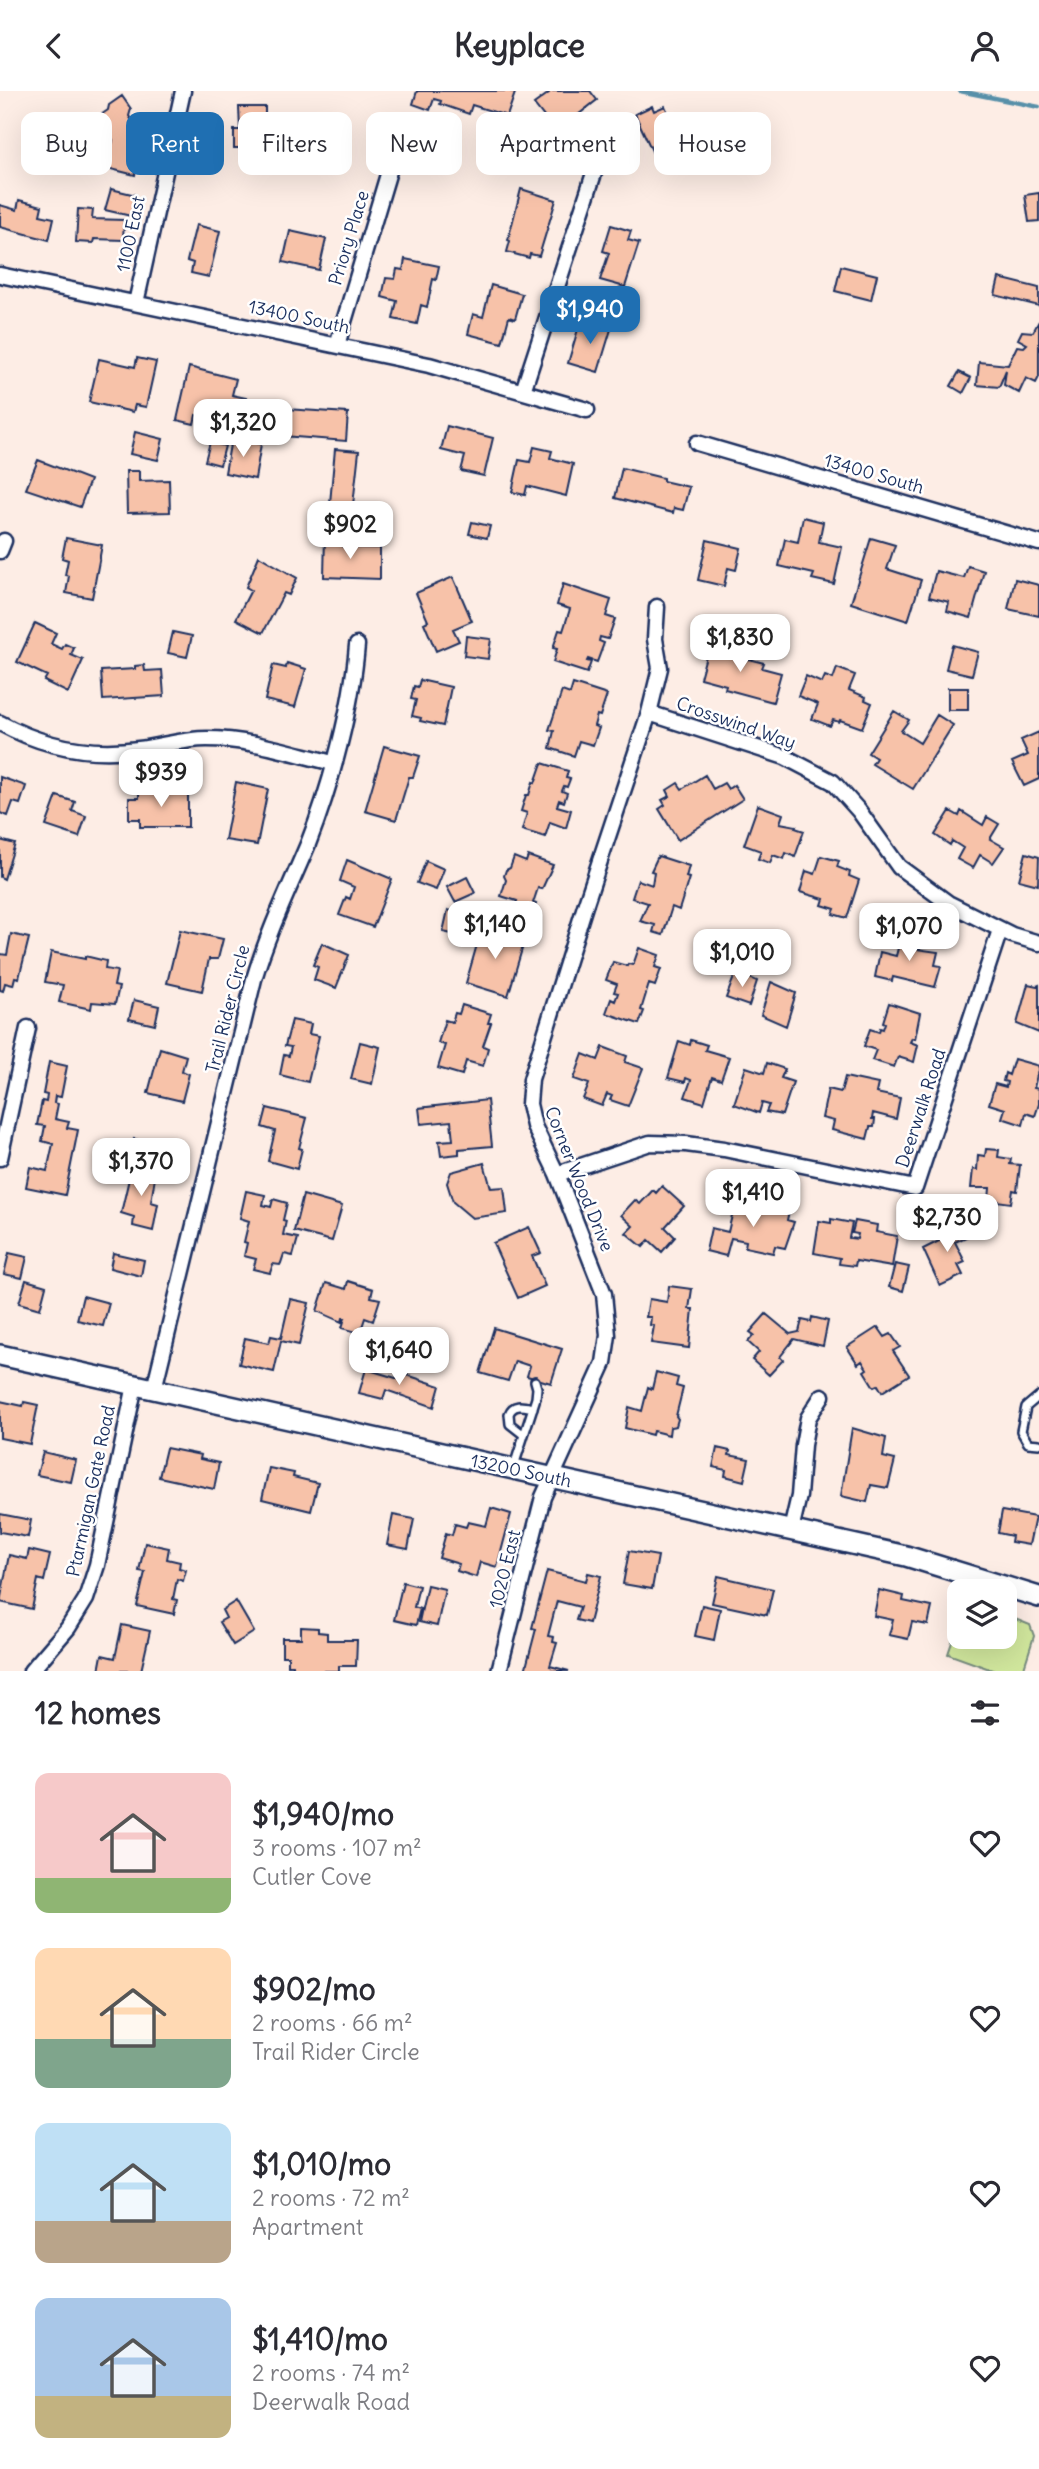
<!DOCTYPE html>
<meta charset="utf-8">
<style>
body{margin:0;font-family:Delius,sans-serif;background:#f2f2f3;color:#2b2b33;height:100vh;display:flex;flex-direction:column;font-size:26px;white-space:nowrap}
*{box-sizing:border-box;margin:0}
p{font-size:23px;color:#7c7c81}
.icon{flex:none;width:38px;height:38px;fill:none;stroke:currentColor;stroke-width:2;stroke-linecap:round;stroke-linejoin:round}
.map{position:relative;height:1580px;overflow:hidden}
.sheet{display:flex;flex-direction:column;background:#fff;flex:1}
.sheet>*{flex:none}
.hud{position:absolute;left:21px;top:21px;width:998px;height:63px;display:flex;gap:14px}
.fabs{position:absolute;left:947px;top:1488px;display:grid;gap:14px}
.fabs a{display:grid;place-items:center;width:70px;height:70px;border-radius:14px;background:#fff;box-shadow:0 7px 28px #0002;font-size:35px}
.price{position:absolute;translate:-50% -60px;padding:0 16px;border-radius:14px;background:#fff;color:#222;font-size:23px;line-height:46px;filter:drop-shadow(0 2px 4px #0008)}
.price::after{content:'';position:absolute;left:50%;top:42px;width:21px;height:16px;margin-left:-10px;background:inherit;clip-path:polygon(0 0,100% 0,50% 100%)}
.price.on{background:#1f6fb2;color:#fff}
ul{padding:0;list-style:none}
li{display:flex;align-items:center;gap:21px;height:175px;padding:0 35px}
li span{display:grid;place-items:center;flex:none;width:196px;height:140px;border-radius:14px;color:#555}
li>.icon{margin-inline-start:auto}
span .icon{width:84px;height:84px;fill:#fffc;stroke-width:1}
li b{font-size:30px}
h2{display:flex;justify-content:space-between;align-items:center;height:84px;padding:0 35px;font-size:30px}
.chip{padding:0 24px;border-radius:14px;background:#fff;box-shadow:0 7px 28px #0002;font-size:24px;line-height:63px}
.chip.on{background:#1f6fb2;color:#fff}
header{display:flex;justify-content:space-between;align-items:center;height:91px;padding:0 35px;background:#fff;font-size:32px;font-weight:800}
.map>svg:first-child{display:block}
.green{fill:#d1e79d;stroke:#768b7e;stroke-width:2}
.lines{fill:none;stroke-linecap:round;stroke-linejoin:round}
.stream{stroke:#5890a9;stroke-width:4.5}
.building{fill:#f7c2a9;stroke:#1b2f5e;stroke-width:2}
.lane-casing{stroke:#1b2f5e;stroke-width:12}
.street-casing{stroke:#1b2f5e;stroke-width:19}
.secondary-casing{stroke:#1b2f5e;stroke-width:24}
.lane{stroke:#fff;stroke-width:7}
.street{stroke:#fff;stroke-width:14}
.secondary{stroke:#fff;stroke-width:19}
.labels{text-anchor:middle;stroke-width:5;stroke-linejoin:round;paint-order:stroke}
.street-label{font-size:18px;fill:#1b2f5e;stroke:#fff}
</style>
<header><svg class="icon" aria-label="back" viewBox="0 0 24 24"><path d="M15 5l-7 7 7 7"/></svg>Keyplace<svg class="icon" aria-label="person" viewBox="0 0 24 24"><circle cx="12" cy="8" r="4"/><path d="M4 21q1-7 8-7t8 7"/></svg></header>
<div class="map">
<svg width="1039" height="1580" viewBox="0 0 1039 1580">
<rect width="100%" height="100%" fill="#fdede5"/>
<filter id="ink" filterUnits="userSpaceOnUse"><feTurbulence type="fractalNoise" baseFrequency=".0143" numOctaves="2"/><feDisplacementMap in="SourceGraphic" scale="14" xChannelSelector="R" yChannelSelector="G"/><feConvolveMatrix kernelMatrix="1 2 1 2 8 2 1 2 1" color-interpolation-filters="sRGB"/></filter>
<g filter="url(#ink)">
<path class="green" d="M1005 1524 1030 1534 1034 1545 1023 1580H995L948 1563 959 1530V1545H1004Z"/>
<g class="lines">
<path class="stream" d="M960 0 1039 16"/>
</g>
<path class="building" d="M417 0H510L515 2 507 25 472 14 469 23 440 13 441 10 434 8 430 19 413 13Z
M547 0H590L597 9 556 41 534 13 549 2Z
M122 5 131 18 129 25 141 43 139 51 141 54 135 84 107 77 113 49 98 26 108 19 109 14Z
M652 15 654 20 665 15 682 51 672 56 676 65 658 73 635 23Z
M239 16H265V23H277V43H283V58H272V66H251V57H234V39H240Z
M490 44 514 50 506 82 483 77Z
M111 98 136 104 131 125 105 119Z
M521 98 556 109 539 165 530 163 529 167 507 161 510 150 508 149Z
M1039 102V130L1029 131 1025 104Z
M19 109 42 115 40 124 54 127 49 149 0 136V114L17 119Z
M78 118 93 119 92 128 124 129 123 149 94 148 93 152 76 151Z
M196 134 220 140 209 186 191 182 193 172 187 170Z
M611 134 631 140 628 149 639 152 625 196 600 189 609 162 603 160Z
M290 140 326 148 319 179 283 171Z
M405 168 439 175 436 189 433 188 427 216 421 214 417 233 393 228 397 210 382 206 386 187 395 188 397 178 403 179Z
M841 175 877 184 871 209 835 200Z
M999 187 1039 197V215L995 204Z
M491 194 522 203 515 228 509 226 502 252 468 243 473 223 483 226Z
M591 229 612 235 598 281 568 272 579 235 588 238Z
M1039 230V286L1036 292 1026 287 1019 302 1004 294 1006 279 999 296 977 294 979 271 1008 274 1017 255 1024 256 1027 253 1018 248 1022 240 1033 241Z
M137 267 156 271 146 316 135 314 133 321 89 311 99 268 135 276Z
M189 276 236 288 232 304 246 307 241 333 230 331 227 347 201 342 204 326 196 324 194 333 177 329Z
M959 281 971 287 963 302 951 295Z
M285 318 348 322 346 350 283 345Z
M447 335 493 347 484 385 461 380 465 365 441 359Z
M135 341 163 348 158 369 130 363Z
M231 348 261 353 255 388 225 382Z
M210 351 225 355 220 374 205 370Z
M534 356 552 360 550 367 573 373 566 405 527 395 525 404 512 401 519 369 530 371Z
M335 358 359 360 353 414 330 412Z
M38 369 90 389 80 416 26 398Z
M622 377 663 387V390L689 396 683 419 674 417 673 422 615 407Z
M126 380H139V390L169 389 170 421 127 422Z
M803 426 823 431 819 451 842 456 834 493 812 488 814 483 779 475 785 448 798 451Z
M472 431 490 435 487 447 469 443Z
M325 445 342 446 343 456 380 457V488L324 486Z
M66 447 102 454 92 507 66 502 69 485 65 484 68 469 62 467Z
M871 447 895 454 887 478 921 489 908 530 851 512Z
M707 449 741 457 736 479 728 477 724 495 698 489Z
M259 465 297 487 289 504 284 502 263 542 236 528 251 499 246 496Z
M968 475 984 480 971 527 947 520 949 511 929 506 936 480 964 487Z
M453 486 472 530 453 538 459 550 436 560 424 532 428 530 416 502Z
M1015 488 1039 494V525L1008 518Z
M563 493 611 509 606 525 615 528 608 548 600 546 599 550 604 552 597 571 588 568 587 570 591 571 587 582 553 571 557 558 553 557 559 539 563 540 570 518 557 514Z
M35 532 56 542 51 553 62 558 65 553 74 557 71 564 83 569 68 602 44 590 47 585 17 571Z
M173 541 192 545 187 566 168 562Z
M466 545 491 548 488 568 464 565Z
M709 554 730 559 729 563 764 572 762 577 781 582 773 611 725 598 726 594 700 587Z
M952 554 978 561 972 584 946 578Z
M287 572 306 578 295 616 265 609 273 574 286 577Z
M144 574 145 580 162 579 164 605 103 609 101 580 135 578V575Z
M837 577 855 584 849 599 866 606 865 609 872 612 862 637 840 629 839 631 833 629 830 635 812 628 818 613 798 605 806 585 822 592 825 585 833 588Z
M420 589 451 596 443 635 420 630 421 627 412 625 416 609 411 608 414 595 418 596Z
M573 593 607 604 600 625 597 624 594 635 599 637 593 654 579 650 574 665 550 657 554 640 549 639 562 600 570 603Z
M948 597H968V619H948Z
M894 620 909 629 901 640 920 652 937 624 953 634 913 698 872 673 876 667 868 662Z
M1039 641V688L1024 695 1012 671 1028 664 1021 649Z
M384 655 420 665 413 686H409L396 729 365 720Z
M542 672 568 680 566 687 570 688 567 696 564 695 562 700 567 702 564 711 559 709 557 715 571 719 566 737 550 731 545 746 522 739 527 722 521 720 526 704H529L533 691 535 692Z
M705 684 713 698 724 692 728 698 734 694 743 708 678 749 659 718 665 714 662 709 670 705 667 699 678 692 682 698Z
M0 686 26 695 20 713 13 711 8 725 0 722Z
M236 691 268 698 257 754 225 749Z
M162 699H188V736H140V728H129V707H139V702H162Z
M57 705 75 711 72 720 86 725 79 746 46 735Z
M758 714 783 723 780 732 796 735 795 737 804 740 795 766 786 762 784 768 773 764 770 772 758 768 761 760 744 754Z
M950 720 959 725 961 720 983 734 987 726 999 733 990 748 1004 756 993 772 980 764 973 777 957 768 963 757 952 750 950 754 935 744Z
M0 749 15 753 4 788 0 786Z
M1026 762 1039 766 1038 794 1019 789Z
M528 765 553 774 542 798 538 797 533 812 536 813 533 822 515 815 517 810 501 805 506 789 504 785 506 779 510 777 514 766 526 771Z
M658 765 689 775 686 786 689 787 679 819 672 816 663 844 653 841 655 834 640 830 648 812 632 807 638 789 652 794 654 781 651 780Z
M821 765 839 770 837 776 850 781 849 785 859 789 847 827 833 823 835 818 822 814 824 808 800 801 806 780 815 783Z
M347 769 392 788 373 836 339 824 346 806 350 808 354 796 340 790Z
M426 770 444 778 436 799 417 792Z
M467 786 475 802 455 811 447 796Z
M448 819 466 824 461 845 443 841Z
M482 836 525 848 508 905 466 892Z
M180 839 223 848 218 868H209L202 900 167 892Z
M902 841 919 845 916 858 938 861 935 874 941 875 935 896 893 886 892 890 875 886 880 861 896 865Z
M11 843 29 847 19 887 15 886 13 894 5 892 3 900 0 899V863L7 864Z
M322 852 349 864 336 897 314 889 318 876 313 874Z
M639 857 659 864 655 876 661 878 655 895 649 893 641 919 644 920 639 933 606 922 611 908 615 910 618 902 614 901 617 893 606 889 613 871 627 875 628 873 633 874Z
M51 861 85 868V865L106 870 105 878 117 880 114 895 119 896 115 913 92 911 91 918 59 911 63 894 45 891Z
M736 881 757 890 749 915 726 907Z
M771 891 796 902 786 935 761 924Z
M1028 893 1037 895 1039 894V942L1017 933Z
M134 909 159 915 155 934 129 928Z
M889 912 920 922 915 948 912 947 910 951 918 954 914 971 898 966 894 976 872 969 876 959 864 955 870 938 879 941 880 937 883 938 885 932 883 931Z
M462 914 491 923 488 932H491L483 955 488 957 483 975 466 970 462 984 438 977 445 954 438 952 445 929 452 931 455 922 459 923Z
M292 929 311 933 309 943 319 945 308 991 280 984 284 964 289 965 291 956 285 955Z
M691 949 707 954 705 959 729 966 721 989 712 986 704 1012 685 1006 691 989 686 987 685 991 668 987 679 950 690 954Z
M360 951 380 956 372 993 351 988Z
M603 956 627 965 625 971 643 977 628 1015 610 1009 612 1005 607 1003 602 1015 583 1008 589 993 574 988 583 963 598 969Z
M160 957 186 965 182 980 189 983 182 1010 148 1002Z
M1014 968 1039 975 1034 997 1039 998V1013L1035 1025 1026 1022 1023 1034 1002 1027 1005 1018 989 1013 995 993 1006 996 1007 991 1003 990 1005 982 1009 984Z
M49 971 67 975 61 1006 55 1005 54 1012 58 1013 55 1028 69 1031 67 1037 78 1039 65 1104 26 1096 30 1076 47 1080 53 1053 42 1050 45 1035 37 1034 42 1010 46 1011 47 1004 43 1003Z
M767 972 785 978 781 987 793 991 782 1024 766 1021 769 1014 762 1012 759 1022 734 1013 746 976 764 982Z
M845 986 878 993 876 1002 900 1007 896 1028 873 1022 872 1028H875L874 1036H870L867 1048 832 1039 834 1030 822 1027 828 998 841 1001Z
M487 1009 492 1055 459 1058V1063L441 1065 439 1050 453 1049 451 1030 421 1033 419 1017Z
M267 1017 307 1027 299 1057 302 1058 297 1078 268 1070 275 1040 262 1036Z
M134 1048 155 1053 151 1071 129 1066Z
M986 1058 999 1059 998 1066 1011 1068 1010 1073 1020 1074 1017 1100 1013 1099 1011 1112 989 1109 990 1097H971L973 1078 977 1079 978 1064 985 1065Z
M484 1072 491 1097 504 1096 507 1122 472 1127 453 1111 447 1092 451 1081Z
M132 1075 156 1080 151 1111 158 1113 153 1140 133 1135 134 1126 121 1122Z
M662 1095 684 1115 665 1136 675 1146 662 1161 649 1149 643 1156 626 1142 633 1135 621 1124 635 1109 640 1113 653 1099 656 1102Z
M246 1100 265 1104 263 1114 271 1116 273 1108 287 1112 283 1129 286 1130 283 1144 298 1147 293 1165 284 1163 281 1172 280 1174 273 1173 270 1182 253 1178 256 1168 244 1165 247 1152 244 1151 249 1130 240 1127Z
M303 1104 342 1115 332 1150 294 1140Z
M745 1110 789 1120 787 1129 794 1131 785 1157 775 1155 773 1162 745 1156 746 1150 731 1147 726 1165 706 1160 711 1137 728 1141 734 1116 743 1118Z
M831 1128 852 1132 849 1147 857 1148 858 1143 852 1142 855 1130 877 1134 876 1141 897 1145 892 1176 856 1170 855 1175 839 1173 840 1167 814 1162 819 1130 831 1132Z
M961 1130 968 1145 955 1151 965 1171 958 1174 963 1184 940 1195 923 1158 941 1149 937 1142Z
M529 1136 541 1162 532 1165 545 1195 518 1207 493 1152Z
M9 1162 27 1166 22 1187 4 1183Z
M113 1162 144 1169 141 1185 110 1177Z
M895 1173 909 1176 903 1200 889 1196Z
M26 1189 46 1195 40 1218 19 1212Z
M348 1190 373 1198 371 1206 380 1208 373 1230 365 1227 360 1242 342 1237 345 1227H343L342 1231 317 1220 326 1192 346 1198Z
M669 1195 692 1198 689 1218H693L689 1257 651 1252 654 1235 650 1234 651 1226H646L649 1208 667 1211Z
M83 1205 109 1212 103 1235 77 1229Z
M290 1208 309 1212 299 1254 281 1250 274 1281 239 1273 245 1247 269 1252 271 1245 281 1247Z
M766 1223 790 1243 799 1241 802 1229 811 1231 812 1226 828 1230 823 1255 794 1248 780 1266 783 1269 769 1284 752 1269 759 1261 748 1251 754 1244 750 1241Z
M878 1236 885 1246 891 1243 900 1256 893 1260 909 1284 882 1301 878 1294 874 1296 864 1280 867 1278 862 1270 858 1273 847 1256Z
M494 1237 562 1258 551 1292 527 1285 530 1275 515 1270 508 1290 480 1282Z
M366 1278 399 1288 401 1282 440 1295 434 1316 386 1299 383 1308 359 1302Z
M656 1281 678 1287 676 1295 683 1297 676 1325 678 1328 676 1335 670 1336 669 1344 653 1340 652 1344 625 1337 629 1316 642 1320 648 1296 652 1298Z
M0 1310 23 1315 24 1311 38 1314 30 1353 0 1347Z
M852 1337 886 1347 883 1366 895 1369 888 1397 871 1394 867 1411 841 1405Z
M166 1357 201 1364 200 1368 219 1372 214 1398 159 1386Z
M717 1357 730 1360 729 1364 749 1368 744 1390 725 1385 726 1379 713 1376Z
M43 1361 76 1369 71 1391 37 1384Z
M269 1377 294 1382 293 1386 318 1392 311 1420 262 1408Z
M491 1417 511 1423 497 1476 480 1471 476 1486 457 1480 459 1473 439 1467 446 1442 452 1444 455 1433 466 1436 468 1431 486 1435Z
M1002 1420 1035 1426 1029 1454 1011 1451 1012 1445 998 1442Z
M0 1423 31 1429 28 1446 0 1441Z
M393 1424 414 1428 408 1458 387 1454Z
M145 1452 169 1457 167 1468 180 1471 179 1477 186 1479 183 1490 177 1488 173 1508 177 1509 174 1523 137 1515 145 1481 139 1480Z
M29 1459 50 1464 44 1490 38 1488 32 1518 0 1511 9 1464 27 1468Z
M629 1460 658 1465 652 1498 623 1493Z
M547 1480 586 1490 588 1482 601 1485 589 1532 576 1529 580 1516 557 1510 548 1545 554 1546 553 1551 557 1552 550 1575 569 1580H525L536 1538 532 1537Z
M718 1485 773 1498 767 1524 712 1512Z
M403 1491 419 1495 414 1516 420 1518 416 1534 394 1529Z
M427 1494 445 1498 437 1535 419 1531Z
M879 1499 904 1505 903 1510 932 1516 928 1534 912 1531 908 1548 889 1544 893 1529 874 1525Z
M236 1510 254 1541 233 1554 219 1531 226 1527 222 1519Z
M702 1514 720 1518 714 1549 695 1545Z
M122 1534 150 1540 141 1580H99L102 1564 115 1567Z
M301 1536 318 1537V1541L327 1542V1549H357L356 1575H339V1580H293V1574H288V1565H282V1547H301Z"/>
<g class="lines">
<defs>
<path id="lane" d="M1039 1305 1026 1316 1021 1340 1028 1352 1039 1353
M524 1344 510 1333 509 1323C513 1312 523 1315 533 1317
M514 1375 536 1307 537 1297 535 1290"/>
<path id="street" d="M0 184 429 274 587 319
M136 212 183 0
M337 254 398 50
M523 300 598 70
M697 352 1039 452
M0 460 4 450
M649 622 785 666 833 691 859 720 899 776 948 812 1012 844 1039 852
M0 632C44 656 89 665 139 658 162 655 184 648 207 648 250 648 291 662 333 672
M0 1067 28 937
M557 1083 650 1052 686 1053 724 1058 915 1097 1000 839
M154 1298 254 888C268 841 289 798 308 753 331 695 352 616 357 554
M791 1439 799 1405 803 1354 808 1327 822 1305
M31 1580 68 1537 86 1508 97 1474 135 1294
M499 1580 543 1406 604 1272 608 1244 604 1203 557 1083 534 1035 529 1013 531 988 585 815 649 622 660 577 655 548 657 516"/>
<path id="secondary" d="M0 1264 906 1465 1039 1506"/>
</defs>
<use href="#lane" class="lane-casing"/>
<use href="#street" class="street-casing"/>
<use href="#secondary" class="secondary-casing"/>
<use href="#lane" class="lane"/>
<use href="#street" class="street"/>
<use href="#secondary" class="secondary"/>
</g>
</g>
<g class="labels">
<g class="street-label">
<text transform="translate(131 143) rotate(-78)" y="6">1100 East</text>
<text transform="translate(349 147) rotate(-73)" y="6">Priory Place</text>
<text transform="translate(299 226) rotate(12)" y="6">13400 South</text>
<text transform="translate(874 383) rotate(16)" y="6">13400 South</text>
<text transform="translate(736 632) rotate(19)" y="6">Crosswind Way</text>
<text transform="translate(228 918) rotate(-76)" y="6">Trail Rider Circle</text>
<text transform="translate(921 1017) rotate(-72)" y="6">Deerwalk Road</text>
<text transform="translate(579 1088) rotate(68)" y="6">Corner Wood Drive</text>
<text transform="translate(521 1380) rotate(12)" y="6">13200 South</text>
<text transform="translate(91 1400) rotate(-78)" y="6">Ptarmigan Gate Road</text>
<text transform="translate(505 1478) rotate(-76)" y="6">1020 East</text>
</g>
</g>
</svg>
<div class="fabs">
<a><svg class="icon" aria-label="layers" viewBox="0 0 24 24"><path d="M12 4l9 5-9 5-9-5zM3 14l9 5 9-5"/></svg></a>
</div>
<b class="price on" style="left:590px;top:255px">$1,940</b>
<b class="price" style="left:243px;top:368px">$1,320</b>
<b class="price" style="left:350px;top:470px">$902</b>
<b class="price" style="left:740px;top:583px">$1,830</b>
<b class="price" style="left:161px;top:718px">$939</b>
<b class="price" style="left:495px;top:870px">$1,140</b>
<b class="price" style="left:909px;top:872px">$1,070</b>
<b class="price" style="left:742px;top:898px">$1,010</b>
<b class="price" style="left:141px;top:1107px">$1,370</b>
<b class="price" style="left:753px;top:1138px">$1,410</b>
<b class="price" style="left:947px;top:1163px">$2,730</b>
<b class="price" style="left:399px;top:1296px">$1,640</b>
<div class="hud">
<a class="chip">Buy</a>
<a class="chip on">Rent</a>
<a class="chip">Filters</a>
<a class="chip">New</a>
<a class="chip">Apartment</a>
<a class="chip">House</a>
</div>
</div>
<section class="sheet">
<h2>12 homes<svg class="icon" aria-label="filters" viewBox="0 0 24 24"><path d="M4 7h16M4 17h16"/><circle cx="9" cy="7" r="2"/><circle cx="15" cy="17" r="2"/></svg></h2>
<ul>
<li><span style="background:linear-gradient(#f6c9c9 75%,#8fb573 0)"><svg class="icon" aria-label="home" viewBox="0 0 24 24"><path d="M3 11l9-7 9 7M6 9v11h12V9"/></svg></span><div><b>$1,940/mo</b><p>3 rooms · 107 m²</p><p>Cutler Cove</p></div><svg class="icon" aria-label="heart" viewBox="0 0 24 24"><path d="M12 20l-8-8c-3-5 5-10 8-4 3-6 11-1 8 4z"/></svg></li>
<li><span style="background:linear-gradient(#ffd9b3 65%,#7fa58c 0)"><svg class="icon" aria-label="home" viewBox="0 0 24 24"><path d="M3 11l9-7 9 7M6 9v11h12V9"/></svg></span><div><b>$902/mo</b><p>2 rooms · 66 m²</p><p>Trail Rider Circle</p></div><svg class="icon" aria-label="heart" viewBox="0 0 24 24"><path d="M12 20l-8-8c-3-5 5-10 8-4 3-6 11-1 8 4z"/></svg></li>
<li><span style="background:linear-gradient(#bfe0f5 70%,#b9a48a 0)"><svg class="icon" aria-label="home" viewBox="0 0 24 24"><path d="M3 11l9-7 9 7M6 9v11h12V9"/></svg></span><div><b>$1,010/mo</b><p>2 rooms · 72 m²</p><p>Apartment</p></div><svg class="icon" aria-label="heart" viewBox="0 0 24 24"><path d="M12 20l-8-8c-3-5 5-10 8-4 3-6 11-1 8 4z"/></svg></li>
<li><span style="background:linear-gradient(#a9c7e8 70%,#c2b280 0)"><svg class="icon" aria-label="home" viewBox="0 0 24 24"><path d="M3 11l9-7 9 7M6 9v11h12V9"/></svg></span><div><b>$1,410/mo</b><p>2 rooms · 74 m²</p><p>Deerwalk Road</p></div><svg class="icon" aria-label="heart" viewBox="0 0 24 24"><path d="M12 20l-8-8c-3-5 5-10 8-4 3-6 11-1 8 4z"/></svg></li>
</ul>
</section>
